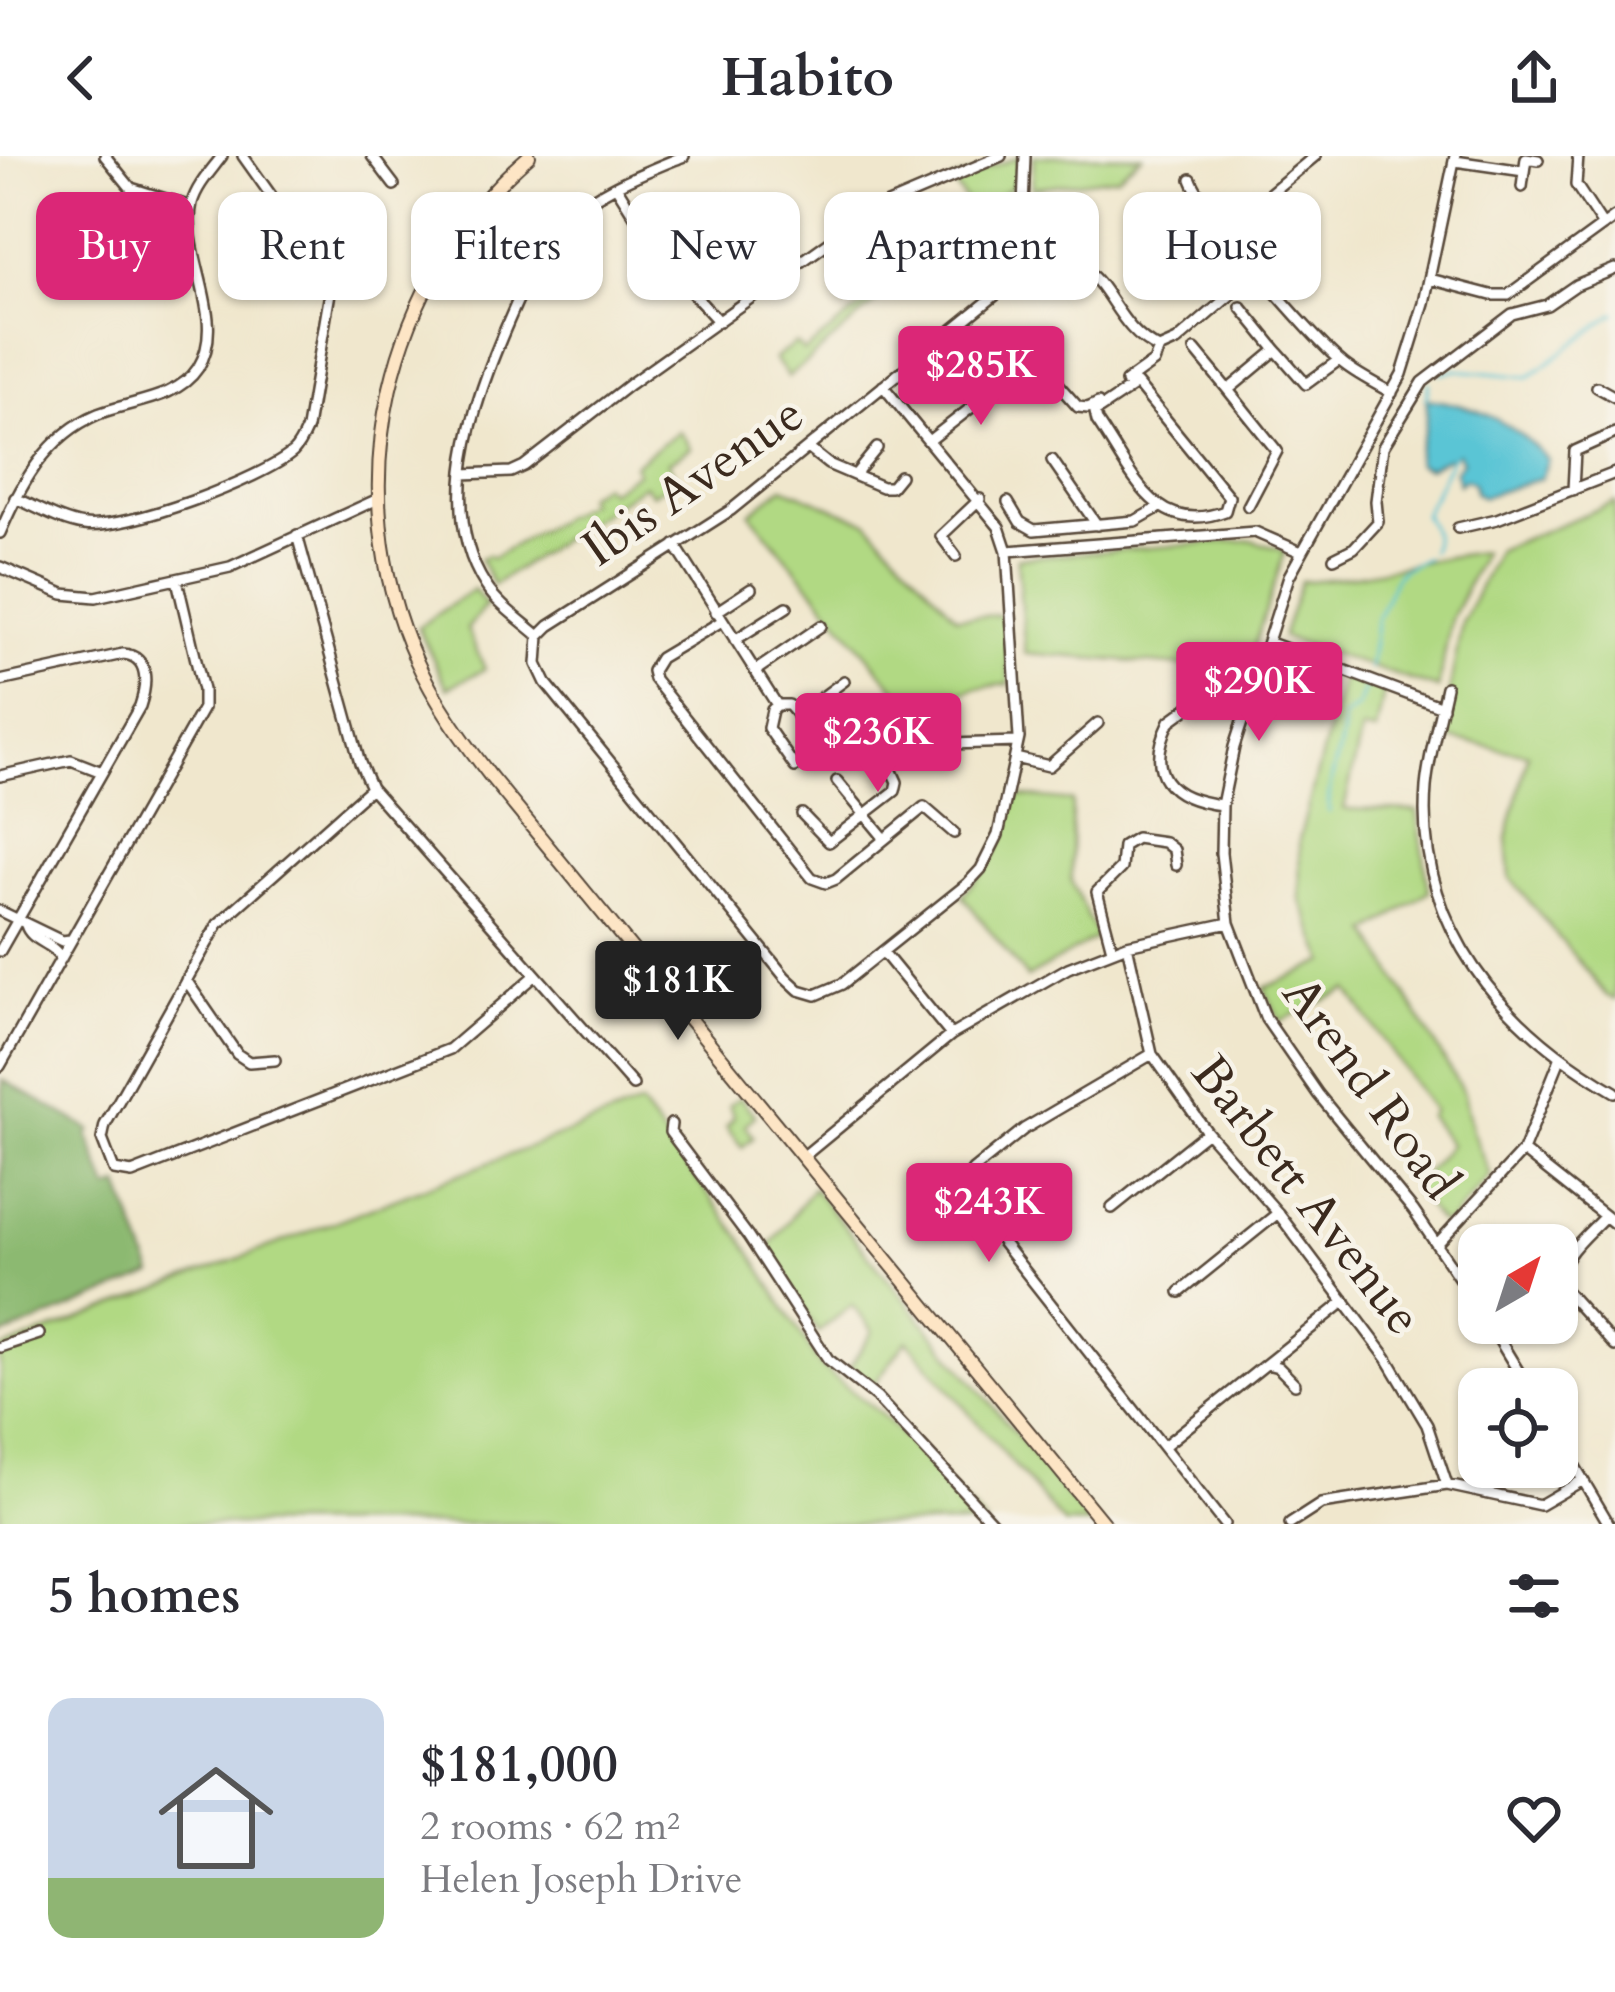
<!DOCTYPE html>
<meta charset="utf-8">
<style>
body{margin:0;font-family:Cardo,serif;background:#f2f2f3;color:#2b2b33;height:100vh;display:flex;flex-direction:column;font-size:45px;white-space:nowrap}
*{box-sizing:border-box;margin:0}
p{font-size:39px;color:#7c7c81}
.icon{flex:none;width:66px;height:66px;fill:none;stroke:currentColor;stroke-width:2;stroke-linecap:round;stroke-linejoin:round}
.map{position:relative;height:1368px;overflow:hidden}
.drawer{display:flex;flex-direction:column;background:#fff;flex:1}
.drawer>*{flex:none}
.hud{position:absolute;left:36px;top:36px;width:1545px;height:108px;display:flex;gap:24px}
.needle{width:78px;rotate:39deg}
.tools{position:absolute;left:1458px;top:1068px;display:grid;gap:24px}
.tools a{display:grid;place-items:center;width:120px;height:120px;border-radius:24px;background:#fff;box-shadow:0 3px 9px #0004;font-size:60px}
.price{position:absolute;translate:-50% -102px;padding:0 27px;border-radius:12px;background:#db2777;color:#fff;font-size:39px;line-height:78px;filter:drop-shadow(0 3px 6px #0008)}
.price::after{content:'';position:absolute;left:50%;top:72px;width:36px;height:27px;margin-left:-18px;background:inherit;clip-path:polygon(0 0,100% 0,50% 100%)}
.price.on{background:#222;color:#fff}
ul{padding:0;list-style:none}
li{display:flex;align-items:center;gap:36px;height:300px;padding:0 48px}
li span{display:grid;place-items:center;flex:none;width:336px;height:240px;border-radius:24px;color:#555}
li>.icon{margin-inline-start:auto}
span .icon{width:144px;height:144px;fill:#fffc;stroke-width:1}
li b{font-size:51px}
h2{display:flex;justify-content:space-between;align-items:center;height:144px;padding:0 48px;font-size:51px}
.tag{padding:0 42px;border-radius:24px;background:#fff;box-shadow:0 3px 9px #0004;font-size:42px;line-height:108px}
.tag.on{background:#db2777;color:#fff}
header{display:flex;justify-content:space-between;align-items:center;height:156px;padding:0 48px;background:#fff;font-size:54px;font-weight:700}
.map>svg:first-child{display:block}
.green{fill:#b1d983;stroke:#768250;stroke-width:3}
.forest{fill:#8cb971;stroke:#647248;stroke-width:3}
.water{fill:#5ac5d5;stroke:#4a787a;stroke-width:3}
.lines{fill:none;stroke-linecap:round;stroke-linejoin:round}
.stream{stroke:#5ac5d5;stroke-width:3}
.street-casing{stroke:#564638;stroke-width:14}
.secondary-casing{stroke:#564638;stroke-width:16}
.street{stroke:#fff;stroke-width:9}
.secondary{stroke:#fde5c5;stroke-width:12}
.labels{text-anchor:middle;stroke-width:9;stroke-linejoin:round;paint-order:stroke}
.street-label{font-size:51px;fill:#3b2a1e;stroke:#f7f3e8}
</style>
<header><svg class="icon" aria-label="back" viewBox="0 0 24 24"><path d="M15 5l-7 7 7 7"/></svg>Habito<svg class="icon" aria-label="share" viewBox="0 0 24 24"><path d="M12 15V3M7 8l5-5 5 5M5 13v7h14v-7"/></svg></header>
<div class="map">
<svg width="1615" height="1368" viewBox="0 0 1615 1368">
<rect width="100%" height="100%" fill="#f7f3e8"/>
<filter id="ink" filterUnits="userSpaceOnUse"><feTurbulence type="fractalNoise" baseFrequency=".00833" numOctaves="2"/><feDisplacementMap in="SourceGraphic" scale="24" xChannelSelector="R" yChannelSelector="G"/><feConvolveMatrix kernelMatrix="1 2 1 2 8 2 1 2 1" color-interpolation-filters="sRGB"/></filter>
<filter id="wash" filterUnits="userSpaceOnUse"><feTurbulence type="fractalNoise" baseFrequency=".004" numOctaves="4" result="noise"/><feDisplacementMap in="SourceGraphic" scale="48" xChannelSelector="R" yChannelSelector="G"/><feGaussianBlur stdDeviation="2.7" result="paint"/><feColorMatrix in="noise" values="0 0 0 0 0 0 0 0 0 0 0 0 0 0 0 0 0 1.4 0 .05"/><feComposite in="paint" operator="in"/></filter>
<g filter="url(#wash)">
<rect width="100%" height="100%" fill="#f0e7cd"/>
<path class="green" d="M1022 0 1021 39 1013 30C933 87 866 161 788 221L774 203 796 187 804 196 870 144 970 50 951 25Z
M1034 0H1142L1117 21 1032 32Z
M679 275 691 292 668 307 677 323 652 338 644 329 493 429 480 403 488 399 492 402 588 346 585 340 603 328 609 335 638 316 634 309Z
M783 331 868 366 957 461 1005 459 1009 528 974 532 914 555 750 357Z
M1615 346V844L1606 839 1510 722 1507 682 1528 598 1441 581 1462 467 1497 394Z
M1251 384 1285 395 1246 515 1025 497 1017 402Z
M1483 396 1451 463 1438 533 1282 481 1301 425C1363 423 1421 402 1483 396Z
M474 433 486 449 467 473 485 513 447 532 418 471Z
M1344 516 1385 531 1376 576 1362 574 1344 653 1417 655 1429 735 1369 776 1464 938 1472 975 1490 1019 1450 1065 1440 1067 1412 1032 1450 989 1429 960 1433 955 1348 834 1280 865 1264 832 1326 806 1300 743 1299 684Z
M1013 639 1072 645 1071 724 1097 781 1027 822 962 739C996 705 1005 687 1013 639Z
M740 941 755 960 745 969 754 981 742 991 726 971 734 961 729 949Z
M640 949 743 1084 821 1211 880 1257 986 1368H0V1194Z
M813 1032 1090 1368H1064L907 1184 872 1231 849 1212 873 1175 852 1149 818 1176 766 1095Z"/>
<path class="forest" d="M3 924 91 974 88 979 108 1033 120 1030 153 1119 0 1181Z"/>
<path class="water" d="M1426 243C1477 249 1513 266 1548 304L1541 322 1483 341 1475 337 1473 326 1465 323 1459 328 1455 315 1462 305 1458 297 1427 312 1417 308C1414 290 1432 275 1426 243Z"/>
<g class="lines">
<path class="stream" d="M1441 218 1457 214 1529 221 1615 157
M1426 243 1429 227
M1431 395C1438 376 1432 375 1424 359L1454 297
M1370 513 1377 462 1395 422 1401 414 1426 402
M1329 656C1326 618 1345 596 1343 562L1358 551 1367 527"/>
</g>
</g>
<g filter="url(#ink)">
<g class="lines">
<defs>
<path id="street" d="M105 0 131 32 191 51
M372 0 394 29
M1455 0 1424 147 1402 218 1289 420 1234 591 1222 649 1221 697 1229 767 1266 863 1318 938 1413 1054 1479 1151
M1578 0 1576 29 1603 70
M1455 5 1524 15
M1191 23C1202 55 1314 185 1344 208 1358 219 1376 228 1392 237
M616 30 662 104 719 166
M1522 31 1526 2 1538 4
M1226 74 1315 0
M1021 103C1114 88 1099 164 1159 193L1177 185 1259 114
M1430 123 1491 139H1508L1615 61
M1241 151 1276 194
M1195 194 1228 234
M1037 205 1078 251 1088 252 1098 247
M1126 226 1154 206 1159 193
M1137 228 1229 341 1225 355C1154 382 1131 314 1097 265L1095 256Z
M1597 231 1615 241
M930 284 1004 226
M808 292 828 308 882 331H891L900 320
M1052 304 1097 369
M463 318 511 316 524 310 630 228 874 54 1001 0
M855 319 877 292
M1573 334 1575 295 1615 277
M15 342C37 351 61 366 84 369 125 375 262 323 293 296 300 289 303 281 307 272L332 125 243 0
M1008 346 1020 366 1034 374 1135 365 1158 352
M1248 350 1277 295 1228 234 1276 194 1306 228 1339 204
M1458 372 1497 363 1615 317
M0 377C21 328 46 280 98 258 130 245 177 244 198 212 229 163 180 98 192 47 197 29 212 14 222 0
M297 379 360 607 371 632 633 929
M675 389 777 549
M1007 395 1255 376 1301 396
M956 400 941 380 980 343
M1334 402 1354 392 1378 366 1376 345 1383 291 1423 226 1512 158 1547 149 1576 129 1615 113
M0 411 63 438 96 441 230 411 378 343
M716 456 751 433
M722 465 660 502 652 515 654 523 812 722 826 727 836 723 924 651 954 677
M539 480 537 508 546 527 785 821 799 834 816 839 842 828 967 728 981 713 998 679 1019 582 1007 395 999 371 883 230
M539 480 549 470 731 354 998 137 1013 121 1021 103 1025 0
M539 480C522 465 498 449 486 430 431 346 481 227 517 146 528 123 539 93 556 73 589 37 640 18 684 0
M735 484 787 451
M1268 486 1442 551
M755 515 821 470
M0 525 123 498C150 500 147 529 140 550L0 795
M1446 531C1439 564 1429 598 1426 631 1415 770 1502 871 1615 936
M777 549H789L824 591 871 559
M777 549 772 554 768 572 795 611
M1192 549 1170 565C1144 618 1169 643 1222 649
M797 560 844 525
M942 568 950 588 1018 586
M1015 602 1049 610 1098 567
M0 620 71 604 102 616
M837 625 885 683
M371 632 218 768 105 969 102 983 114 1014 132 1017 450 893 536 819
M802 658 829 686 895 635 897 626 887 604
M0 755 62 785 70 784
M26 769C31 786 54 786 61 803
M1127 789 1152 898 1207 976 1278 1057 1387 1202 1427 1269 1447 1329
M1112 793 1097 736 1121 712 1123 690 1136 682 1164 686 1174 694 1176 709
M883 796 951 879
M186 824 237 898 249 906 275 904
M1152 898 1024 973 973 1014 967 1022 965 1039 1224 1368
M0 910 203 552V534L177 424
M671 968 670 976 748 1080 828 1203 877 1242 994 1368
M1523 995 1615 1068
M804 1000 951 879 1068 812 1127 789 1229 767
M1112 1052 1207 976
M1605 1060C1588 1079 1554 1103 1562 1131L1615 1190
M1438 1087 1523 995 1560 903
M1180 1136 1278 1057
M1489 1167 1529 1233
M0 1191 39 1178
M1267 1208 1278 1211 1295 1228
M1557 1280 1609 1368
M1164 1290 1345 1145
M1290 1368 1321 1348 1447 1329 1540 1349 1583 1324"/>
<path id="secondary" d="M529 0C386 123 338 332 416 504 435 546 463 584 491 621L1104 1368"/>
</defs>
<use href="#street" class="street-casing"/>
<use href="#secondary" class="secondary-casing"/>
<use href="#street" class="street"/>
<use href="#secondary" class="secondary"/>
</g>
</g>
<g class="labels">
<g class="street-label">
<text transform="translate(692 324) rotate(-35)" y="18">Ibis Avenue</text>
<text transform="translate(1372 931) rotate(54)" y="18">Arend Road</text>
<text transform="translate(1308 1038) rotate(52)" y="18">Barbett Avenue</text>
</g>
</g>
</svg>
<div class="tools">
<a><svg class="needle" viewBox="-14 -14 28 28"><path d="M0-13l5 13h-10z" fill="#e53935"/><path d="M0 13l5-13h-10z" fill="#7c7c81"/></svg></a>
<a><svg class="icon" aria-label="locate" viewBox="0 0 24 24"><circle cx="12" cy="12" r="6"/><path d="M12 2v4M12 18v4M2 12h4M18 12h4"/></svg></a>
</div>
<b class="price" style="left:981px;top:272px">$285K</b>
<b class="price" style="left:1259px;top:588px">$290K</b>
<b class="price" style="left:878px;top:639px">$236K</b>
<b class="price on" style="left:678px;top:887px">$181K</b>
<b class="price" style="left:989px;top:1109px">$243K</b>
<div class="hud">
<a class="tag on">Buy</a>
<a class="tag">Rent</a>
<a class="tag">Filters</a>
<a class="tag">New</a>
<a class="tag">Apartment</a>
<a class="tag">House</a>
</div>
</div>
<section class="drawer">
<h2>5 homes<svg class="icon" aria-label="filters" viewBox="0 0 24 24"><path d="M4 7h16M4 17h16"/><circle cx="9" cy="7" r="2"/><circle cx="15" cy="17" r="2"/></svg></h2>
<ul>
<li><span style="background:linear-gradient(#c9d6e8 75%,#8fb573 0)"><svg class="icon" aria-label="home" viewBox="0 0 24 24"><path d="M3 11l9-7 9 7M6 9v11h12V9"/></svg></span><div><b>$181,000</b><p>2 rooms · 62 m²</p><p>Helen Joseph Drive</p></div><svg class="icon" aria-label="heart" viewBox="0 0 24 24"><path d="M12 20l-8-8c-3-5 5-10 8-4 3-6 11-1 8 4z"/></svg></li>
</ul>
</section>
